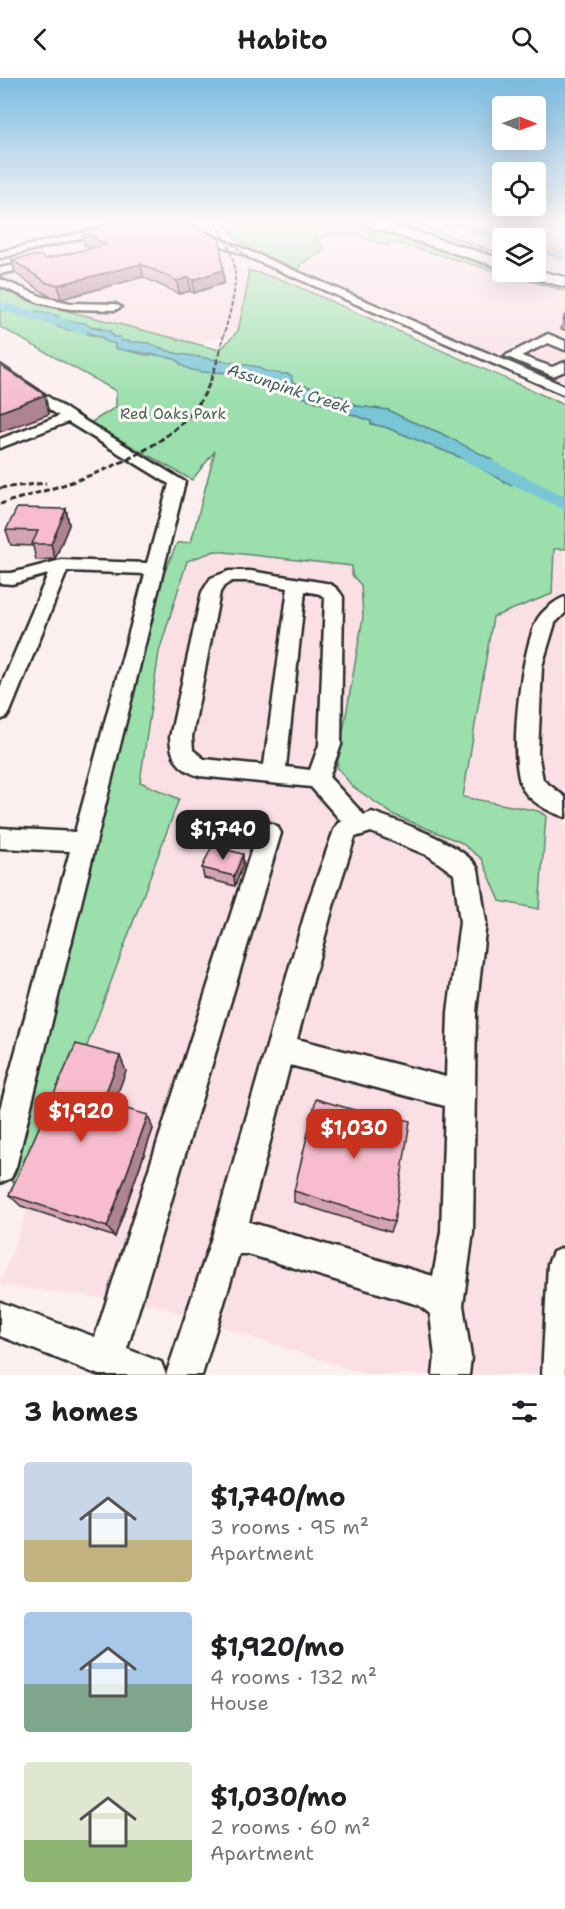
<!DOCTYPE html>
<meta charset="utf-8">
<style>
body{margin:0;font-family:"Shantell Sans",sans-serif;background:#f6f6f6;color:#202124;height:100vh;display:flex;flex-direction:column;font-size:22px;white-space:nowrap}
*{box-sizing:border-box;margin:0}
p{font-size:20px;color:#757577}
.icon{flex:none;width:33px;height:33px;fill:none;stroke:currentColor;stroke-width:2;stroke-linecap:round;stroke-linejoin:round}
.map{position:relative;height:1297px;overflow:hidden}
.sheet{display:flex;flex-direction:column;background:#fff;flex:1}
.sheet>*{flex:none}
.needle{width:39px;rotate:91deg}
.buttons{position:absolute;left:492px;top:18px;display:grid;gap:12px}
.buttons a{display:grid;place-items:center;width:54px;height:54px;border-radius:6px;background:#fff;box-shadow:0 6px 24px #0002;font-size:30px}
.price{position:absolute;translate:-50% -51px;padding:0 14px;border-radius:12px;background:#c8321e;color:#fff;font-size:20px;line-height:39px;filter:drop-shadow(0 2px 3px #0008)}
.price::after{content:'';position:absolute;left:50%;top:36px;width:18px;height:14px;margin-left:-9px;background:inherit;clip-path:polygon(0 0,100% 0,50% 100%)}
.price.selected{background:#222;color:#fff}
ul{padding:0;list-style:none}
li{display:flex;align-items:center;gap:18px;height:150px;padding:0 24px}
li span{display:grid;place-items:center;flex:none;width:168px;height:120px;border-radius:6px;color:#555}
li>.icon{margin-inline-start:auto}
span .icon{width:72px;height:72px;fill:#fffc;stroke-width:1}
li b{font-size:26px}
h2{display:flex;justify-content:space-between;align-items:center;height:72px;padding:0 24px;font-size:26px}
header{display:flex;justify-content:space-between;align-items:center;height:78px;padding:0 24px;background:#fff;font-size:27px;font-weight:600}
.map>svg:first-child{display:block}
.built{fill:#fae0e5}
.green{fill:#9adfac;stroke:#62856c;stroke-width:1.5;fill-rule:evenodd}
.water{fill:#78c6d6;stroke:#598892;stroke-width:1.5}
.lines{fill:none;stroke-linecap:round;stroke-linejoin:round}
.canal{fill:#78c6d6;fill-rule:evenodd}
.river{fill:#78c6d6;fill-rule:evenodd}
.minor-casing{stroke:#2b2b2b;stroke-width:5}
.highway-casing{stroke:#2b2b2b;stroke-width:4}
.path{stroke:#2b2b2b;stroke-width:1.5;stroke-dasharray:1 2;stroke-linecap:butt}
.minor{fill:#fdfcf7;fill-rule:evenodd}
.highway{fill:#fdfcf7;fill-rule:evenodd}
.rail-far1{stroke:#2b2b2b;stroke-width:2;stroke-dasharray:4.5 2;stroke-linecap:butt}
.rail{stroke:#2b2b2b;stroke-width:3;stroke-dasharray:6 3;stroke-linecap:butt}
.wall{fill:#d4a3b1;stroke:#2b2b2b;stroke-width:1.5}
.shaded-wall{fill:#ad8490;stroke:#2b2b2b;stroke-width:1.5}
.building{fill:#f7bdce;stroke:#2b2b2b;stroke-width:1.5}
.labels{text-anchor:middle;stroke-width:6;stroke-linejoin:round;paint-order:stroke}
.far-park-label{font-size:15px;fill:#4c6152;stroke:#fdfcf7}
.far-water-label{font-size:16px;font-style:italic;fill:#425a5e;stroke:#fdfcf7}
</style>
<header><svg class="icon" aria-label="back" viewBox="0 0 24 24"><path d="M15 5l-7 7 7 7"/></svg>Habito<svg class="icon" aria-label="search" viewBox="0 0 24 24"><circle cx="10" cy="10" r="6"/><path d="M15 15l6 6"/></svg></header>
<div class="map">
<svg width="565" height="1297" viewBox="0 0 565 1297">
<rect width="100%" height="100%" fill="#fcefef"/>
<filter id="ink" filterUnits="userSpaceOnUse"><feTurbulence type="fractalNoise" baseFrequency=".0167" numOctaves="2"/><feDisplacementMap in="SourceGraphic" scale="12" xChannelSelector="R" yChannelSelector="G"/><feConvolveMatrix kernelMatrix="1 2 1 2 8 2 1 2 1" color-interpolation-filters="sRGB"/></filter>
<g filter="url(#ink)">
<path class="built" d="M77 145H208L236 168 248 183 332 221 245 254 195 265 29 223 0 210V157L24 172 93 154Z
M445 145H565V186L536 177V160H502V166Z
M348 155 387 168 397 165 565 213V306L299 192 316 161Z
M0 284 82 339 0 371Z
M554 471 565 474V1297H367L155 1227 0 1207 179 721 140 704 159 574 187 483 215 473 352 488V497L361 507 363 539 337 689 352 708 394 737 460 764 482 781 500 823 538 733 463 720 493 539 552 516Z"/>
<path class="green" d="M224 145H355L565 213 397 165 388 168 348 155 316 160 325 172 301 186 299 192 241 168Z
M387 145H415L502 176V182Z
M248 192 283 202 565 327V471H554L552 516 493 539 463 719 538 733 546 738 539 831 500 823 482 781 460 764 394 737 352 708 337 689 363 539 361 507 352 497V488L215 473 187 483 159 574 140 704 179 721 33 1113 8 1101 159 507 177 465 191 464 215 373 192 402 90 345 116 329V313L0 249V210L29 223 220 272 238 253 248 205ZM32 235 100 250 122 263 148 265 174 275 258 289C265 296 278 296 288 296L292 304 342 319 357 328 388 332 410 343 438 354 462 367 510 406 467 382 385 349 371 346V343L266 306 244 301 235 293 221 295 161 277H146L115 270V266L104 260 87 256 85 253C72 253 56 252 49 240Z"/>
<path class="water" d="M37 233 58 238 60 242 85 245 89 249 110 253 113 259H120L122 263 148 265 174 275 258 289C268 298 282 293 292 298V304L342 319 357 328 388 332 410 343 438 354 491 381 512 408 467 382 385 349 371 346V343L266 306 244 301 235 293C219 295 187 298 177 282 157 275 135 275 115 270V266L104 263V260C97 258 91 255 85 253 72 249 58 256 49 240L31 235Z"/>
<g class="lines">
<path class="canal" d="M448 145H459L505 160 499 163Z
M536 169 565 178V183L536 173Z"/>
<path class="river" d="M0 224 89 248 92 251 84 256 0 232Z
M470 372 565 418V432L463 382 461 378 463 374Z"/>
<defs>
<path id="minor" d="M123 145H140L0 180V174Z
M170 145H183L565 308V317Z
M553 145H565V151Z
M40 182 44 183V187L0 196V190Z
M0 201 43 219 70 225 115 226 121 229 115 232 70 231 40 225 0 208Z
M548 256 565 263V272L548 265 521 278 552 289 565 284V293L553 298 505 278Z
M0 287 74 336 185 404 16 1089 11 1100 0 1105V1031L70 773 0 770V750L75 754 145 496 67 493 10 634 7 639 0 642V610L48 496 12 506 0 505V495H12L61 482 147 485 169 406 68 344 0 370V361L59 338 0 297Z
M229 493H250L326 505C334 507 339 512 343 519L341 667 329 699 364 737 372 734C398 743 467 767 478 791L486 844 476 934 473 1154 463 1227 471 1279 469 1297H433L435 1279 430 1236 419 1227 248 1176H239L202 1297H99L0 1258V1224L95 1259 257 755 261 748 269 745 277 748 281 755 127 1271 161 1284 166 1297 212 1159 308 825 334 752 338 745 342 744 311 709 199 698C178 691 171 680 170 659L202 514 211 500ZM232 503H250L288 510 264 687 204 681 193 672 192 659 220 514 224 508ZM305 513 320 516 325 520 319 667 310 692 286 689ZM371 754 429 778 454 796 460 844 448 934 446 999 297 961 334 825 355 759ZM290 987 445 1028 441 1154 433 1198 249 1144Z
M565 519V535L555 545 542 588 538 675 543 702 565 719V739C550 734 527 723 521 707 509 672 521 575 537 542 542 533 556 522 565 519Z
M565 1169V1297H542L548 1186 553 1174Z"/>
<path id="highway" d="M366 145H387L502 181V190L367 148Z
M536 192 565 199V209L522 197 520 194H536Z"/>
</defs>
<use href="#minor" class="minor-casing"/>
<use href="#highway" class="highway-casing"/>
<path class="path" d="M461 145 513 160
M536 167 565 175"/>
<use href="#minor" class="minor"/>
<use href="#highway" class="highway"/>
<path class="rail-far1" d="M215 145C248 191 233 221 220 271
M231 165 247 179"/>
<path class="rail" d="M0 410 46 405
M0 426C64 407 158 383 199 325 210 309 216 288 221 269"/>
</g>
<path class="wall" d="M103 145H188L223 192 224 205 194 215 190 213 179 216 143 199 61 221 49 218 15 195 12 182 45 181 92 170 84 166 82 153 104 148Z
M565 236V252L561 251Z
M66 431 69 447 55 481 36 482 33 468 11 467 6 452Z
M243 776V786L235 808 204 800 202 790Z
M126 993 113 1027 153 1051 115 1159 21 1128 9 1117Z
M389 1037 394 1144 390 1154 294 1124V1113L388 1042Z"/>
<path class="shaded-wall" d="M141 186 143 199 61 221 58 207Z
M223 192 224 205 194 215 193 202Z
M189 199 190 213 179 216 177 203Z
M45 317 49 336 0 354V334Z
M66 431 69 447 55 481 51 466Z
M243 776V786L235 808 234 798Z
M120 978 126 993 109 1038 102 1024Z
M148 1037 153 1051 115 1159 107 1149Z"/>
<path class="building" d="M106 145H188L220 161 223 192 193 202 189 199 177 203 141 186 58 207 47 205 12 182 39 177 45 181 106 167 82 153 109 147Z
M0 287 45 317 0 334Z
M17 430 66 431 51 466H32L38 453 6 452Z
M212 768 243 776 234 798 202 790Z
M76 966 120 978 102 1024 148 1037 107 1149 9 1117Z
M316 1021 389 1042V1037L410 1043 394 1144 294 1113Z"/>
</g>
<linearGradient id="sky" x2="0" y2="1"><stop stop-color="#7bbbe1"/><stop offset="0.44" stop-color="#fef8f8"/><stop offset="1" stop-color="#fef8f8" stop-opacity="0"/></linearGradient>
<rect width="565" height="327" fill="url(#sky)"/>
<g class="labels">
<g class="far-park-label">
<text x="173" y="341">Red Oaks Park</text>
</g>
<g class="far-water-label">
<text transform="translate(289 310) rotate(18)" y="6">Assunpink Creek</text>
</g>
</g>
</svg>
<div class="buttons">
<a><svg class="needle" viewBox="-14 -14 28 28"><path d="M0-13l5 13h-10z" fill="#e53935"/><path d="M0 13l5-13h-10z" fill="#757577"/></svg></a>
<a><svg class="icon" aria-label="locate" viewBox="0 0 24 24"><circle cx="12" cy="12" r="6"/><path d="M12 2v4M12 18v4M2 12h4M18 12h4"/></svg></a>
<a><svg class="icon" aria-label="layers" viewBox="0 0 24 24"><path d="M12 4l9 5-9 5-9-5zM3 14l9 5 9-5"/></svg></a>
</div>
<b class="price selected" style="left:223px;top:783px">$1,740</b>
<b class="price" style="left:81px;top:1065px">$1,920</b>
<b class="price" style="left:354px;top:1082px">$1,030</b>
</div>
<section class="sheet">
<h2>3 homes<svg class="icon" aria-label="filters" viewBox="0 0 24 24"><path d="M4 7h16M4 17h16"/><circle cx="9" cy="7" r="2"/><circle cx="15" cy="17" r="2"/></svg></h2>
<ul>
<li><span style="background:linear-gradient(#c9d6e8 65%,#c2b280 0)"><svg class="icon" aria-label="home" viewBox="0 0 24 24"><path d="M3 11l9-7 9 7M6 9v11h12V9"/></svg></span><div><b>$1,740/mo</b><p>3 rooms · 95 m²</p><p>Apartment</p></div></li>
<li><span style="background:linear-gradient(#a9c7e8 60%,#7fa58c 0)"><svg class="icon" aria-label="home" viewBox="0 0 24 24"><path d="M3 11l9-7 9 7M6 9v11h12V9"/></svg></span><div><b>$1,920/mo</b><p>4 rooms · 132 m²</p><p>House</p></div></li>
<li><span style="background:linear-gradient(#dfe7d0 65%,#8fb573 0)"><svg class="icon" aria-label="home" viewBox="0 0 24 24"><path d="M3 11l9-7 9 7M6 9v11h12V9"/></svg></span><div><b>$1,030/mo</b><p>2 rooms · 60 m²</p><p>Apartment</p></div></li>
</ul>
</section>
